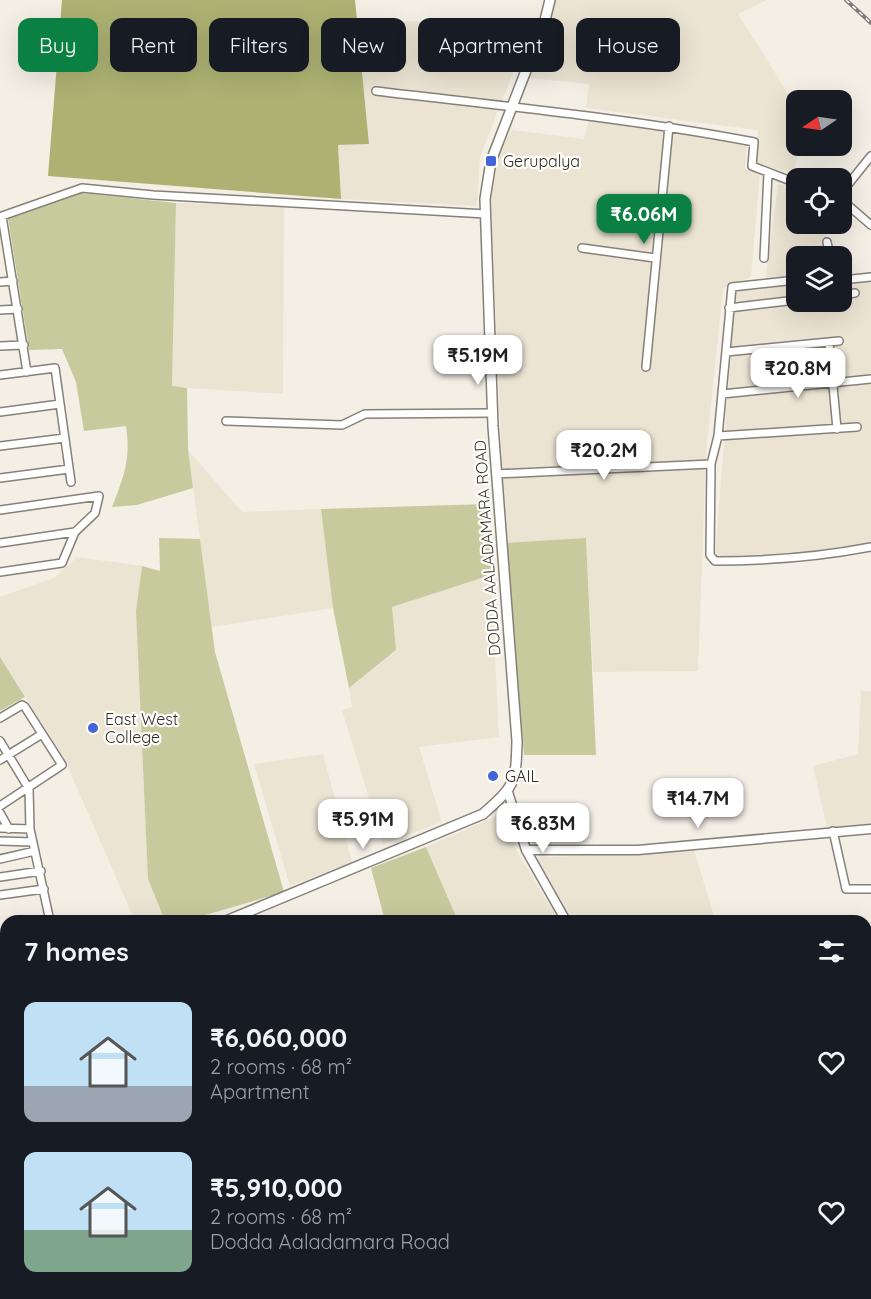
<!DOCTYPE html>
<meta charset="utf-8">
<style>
body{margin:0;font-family:Quicksand,sans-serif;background:#20242c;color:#f1f3f6;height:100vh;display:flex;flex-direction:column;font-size:22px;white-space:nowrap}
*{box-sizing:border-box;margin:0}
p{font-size:20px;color:#9ea1a6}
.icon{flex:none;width:33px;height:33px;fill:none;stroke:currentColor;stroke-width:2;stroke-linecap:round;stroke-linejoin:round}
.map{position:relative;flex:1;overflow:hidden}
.panel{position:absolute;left:0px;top:915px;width:872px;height:384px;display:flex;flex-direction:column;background:#171b24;border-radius:18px 18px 0 0;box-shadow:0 6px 24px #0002}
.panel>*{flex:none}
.top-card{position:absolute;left:18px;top:18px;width:836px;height:54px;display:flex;gap:12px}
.needle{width:39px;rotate:257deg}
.tools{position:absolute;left:786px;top:90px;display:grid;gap:12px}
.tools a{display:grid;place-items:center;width:66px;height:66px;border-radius:12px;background:#171b24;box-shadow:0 6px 24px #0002;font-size:30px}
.price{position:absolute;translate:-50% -51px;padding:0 14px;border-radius:12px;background:#fff;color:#222;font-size:20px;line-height:39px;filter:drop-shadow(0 2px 3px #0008)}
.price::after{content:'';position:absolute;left:50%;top:36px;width:18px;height:14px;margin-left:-9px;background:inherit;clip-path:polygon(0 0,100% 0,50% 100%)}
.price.selected{background:#0b8043;color:#fff}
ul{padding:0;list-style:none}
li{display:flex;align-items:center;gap:18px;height:150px;padding:0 24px}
li span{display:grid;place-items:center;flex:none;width:168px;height:120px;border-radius:12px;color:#555}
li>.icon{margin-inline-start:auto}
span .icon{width:72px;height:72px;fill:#fffc;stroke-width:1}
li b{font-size:26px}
h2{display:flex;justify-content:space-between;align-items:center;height:72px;padding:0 24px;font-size:26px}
.tag{padding:0 21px;border-radius:12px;background:#171b24;box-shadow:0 6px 24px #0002;font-size:21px;line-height:54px}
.tag.selected{background:#0b8043;color:#fff}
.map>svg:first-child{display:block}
.built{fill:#ebe4d3}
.green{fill:#c6ca9d}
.forest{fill:#adb273}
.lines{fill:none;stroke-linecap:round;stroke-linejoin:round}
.minor-casing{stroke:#858178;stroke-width:10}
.tertiary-casing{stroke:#858178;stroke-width:11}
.secondary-casing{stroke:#858178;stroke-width:12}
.minor{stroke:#fff;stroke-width:7}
.tertiary{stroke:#fff;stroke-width:8}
.secondary{stroke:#fff;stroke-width:9}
.rail-casing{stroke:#817e78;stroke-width:4}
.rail{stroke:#fefdf9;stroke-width:1.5;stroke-dasharray:4.5;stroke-linecap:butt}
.poi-dot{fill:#4465d7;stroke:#fefdf9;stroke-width:2}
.labels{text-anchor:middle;stroke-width:4.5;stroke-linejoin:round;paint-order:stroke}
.poi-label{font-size:16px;fill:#312f2b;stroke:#fefdf9;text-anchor:start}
.street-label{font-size:16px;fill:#312f2b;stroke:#fefdf9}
</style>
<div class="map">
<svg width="871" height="1299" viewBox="0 0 871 1299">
<rect width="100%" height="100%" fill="#f3efe5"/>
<path class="built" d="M554 0H767L738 14 796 106V146H800L793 174 756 163 758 130 586 108 589 84 529 78Z
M357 19 531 27 480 157 477 206 341 199 338 145 369 144Z
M589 119 747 144 745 169 760 172 751 277 723 288 706 454 698 671 593 672 586 538 505 543 491 196 496 155 512 130 584 139Z
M778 184 796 188V224H823L833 256H796V302H842V287L871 282V544L853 549 715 557 736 290 765 281Z
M176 203 284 206 283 394 172 387Z
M188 450 242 512 321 509 333 608 212 627Z
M77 557 142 566 136 611 148 879 165 921H135L64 758 0 657V597L54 578Z
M491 575 499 737 419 747 442 822 383 844 342 710 352 707 349 688 396 651 392 607Z
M861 691H871V824L827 828 813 766 858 754Z
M323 754 352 862 290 886 254 764Z
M501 814 515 848 559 921H458L426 847Z
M694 850 714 916 696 921H571L533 858Z
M866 1024H871V1140H866Z
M866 1215 871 1216V1299H546L545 1293H866Z
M395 1293H459L460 1299H368Z"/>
<path class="green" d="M82 193 176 203 172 386 187 388 188 450 193 488 137 505 112 507C124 477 131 459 126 426L84 431 76 382 62 349 29 350 8 218Z
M487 504 491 575 392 607 396 650 349 688 333 608 321 509Z
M159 538 200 539 215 652 284 892 185 921H165L148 879 136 611 142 566 160 571Z
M586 538 596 755H524L505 543Z
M0 657 25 697 0 711Z
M426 847 458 921H385L371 868Z
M167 1293H395L368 1299H167Z"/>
<path class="forest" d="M62 0H355L369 144 338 145 341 199 48 176Z"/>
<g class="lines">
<defs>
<path id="minor" d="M376 91C502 106 628 118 754 142L752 166 796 183
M842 192 871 156
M842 200 871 225
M827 242 830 256
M582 248 655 258
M764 258 768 173
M796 280 732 287 718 436 711 464 710 555 715 561C768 561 819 557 871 547
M842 280 871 277
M0 282 13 281
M842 295 855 293
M729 308 796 300
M0 310 18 309
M829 343 837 429
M0 346 24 345
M726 352 839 341
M646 367 669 126
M27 372 2 216 82 188 153 195 486 214
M0 375 55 368 71 482
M722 394 871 379
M0 412 60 404
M226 421 342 425 365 414 493 413
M718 436 857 427
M0 446 65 438
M496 474 711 464
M0 478 69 469
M0 510 99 496 95 513 75 532 62 563 0 572
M0 543 75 532
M0 718 22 705 25 707 62 765 0 806
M0 741 29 789 30 829 50 921
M0 760 42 734
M0 813 9 829
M0 828 30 829
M833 831 846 889H871
M0 841 33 842
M0 859 35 851
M0 877 41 871
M0 895 44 889
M0 1048 6 1050
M576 1293 577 1299
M665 1293 666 1299"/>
<path id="tertiary" d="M508 792 526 850 566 921
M526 850H638L871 829
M467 1293 468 1299"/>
<path id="secondary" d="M226 921 483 814C515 786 516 783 517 741L493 426 485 199 491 161 544 24 550 0
M0 995 6 991"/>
</defs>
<use href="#minor" class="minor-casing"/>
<use href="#tertiary" class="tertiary-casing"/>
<use href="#secondary" class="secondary-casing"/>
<use href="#minor" class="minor"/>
<use href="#tertiary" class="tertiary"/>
<use href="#secondary" class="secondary"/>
<defs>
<path id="rail" d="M846 0 871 23"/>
</defs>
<use href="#rail" class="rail-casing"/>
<use href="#rail" class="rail"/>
</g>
<g class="poi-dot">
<rect x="485" y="155" width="12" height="12" rx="3"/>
<circle cx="93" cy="728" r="6"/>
<circle cx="493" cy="776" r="6"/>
</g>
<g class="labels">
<g class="poi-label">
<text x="503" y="167">Gerupalya</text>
<text x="105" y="725">East West<tspan x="105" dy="18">College</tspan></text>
<text x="505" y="782">GAIL</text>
</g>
<g class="street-label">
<text transform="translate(487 548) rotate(-94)" y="6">DODDA AALADAMARA ROAD</text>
</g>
</g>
</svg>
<div class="tools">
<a><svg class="needle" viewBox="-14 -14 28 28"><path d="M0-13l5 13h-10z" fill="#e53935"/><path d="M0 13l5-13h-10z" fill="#9ea1a6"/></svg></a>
<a><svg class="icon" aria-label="locate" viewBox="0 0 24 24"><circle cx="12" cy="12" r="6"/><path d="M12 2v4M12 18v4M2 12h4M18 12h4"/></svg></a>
<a><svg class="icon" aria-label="layers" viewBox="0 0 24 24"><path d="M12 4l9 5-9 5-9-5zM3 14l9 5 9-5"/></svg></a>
</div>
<b class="price selected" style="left:644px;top:245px">₹6.06M</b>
<b class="price" style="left:478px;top:386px">₹5.19M</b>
<b class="price" style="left:798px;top:399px">₹20.8M</b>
<b class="price" style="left:604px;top:481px">₹20.2M</b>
<b class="price" style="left:698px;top:829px">₹14.7M</b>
<b class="price" style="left:363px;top:850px">₹5.91M</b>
<b class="price" style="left:543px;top:854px">₹6.83M</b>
<div class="top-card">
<a class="tag selected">Buy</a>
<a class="tag">Rent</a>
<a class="tag">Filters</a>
<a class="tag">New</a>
<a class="tag">Apartment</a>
<a class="tag">House</a>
</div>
<section class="panel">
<h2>7 homes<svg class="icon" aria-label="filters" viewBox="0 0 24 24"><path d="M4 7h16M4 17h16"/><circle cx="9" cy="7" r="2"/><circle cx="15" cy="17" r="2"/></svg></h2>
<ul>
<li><span style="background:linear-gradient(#bfe0f5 70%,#9aa5b1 0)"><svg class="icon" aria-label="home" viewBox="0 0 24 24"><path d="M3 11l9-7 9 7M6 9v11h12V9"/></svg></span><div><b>₹6,060,000</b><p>2 rooms · 68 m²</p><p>Apartment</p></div><svg class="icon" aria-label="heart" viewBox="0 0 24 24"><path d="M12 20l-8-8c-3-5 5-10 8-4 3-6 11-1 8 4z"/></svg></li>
<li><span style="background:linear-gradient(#bfe0f5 65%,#7fa58c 0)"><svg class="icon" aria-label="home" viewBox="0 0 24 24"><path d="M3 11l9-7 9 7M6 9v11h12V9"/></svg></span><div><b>₹5,910,000</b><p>2 rooms · 68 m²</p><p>Dodda Aaladamara Road</p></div><svg class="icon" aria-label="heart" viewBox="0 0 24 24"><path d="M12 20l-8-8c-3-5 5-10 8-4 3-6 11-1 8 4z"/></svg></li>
</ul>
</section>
</div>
